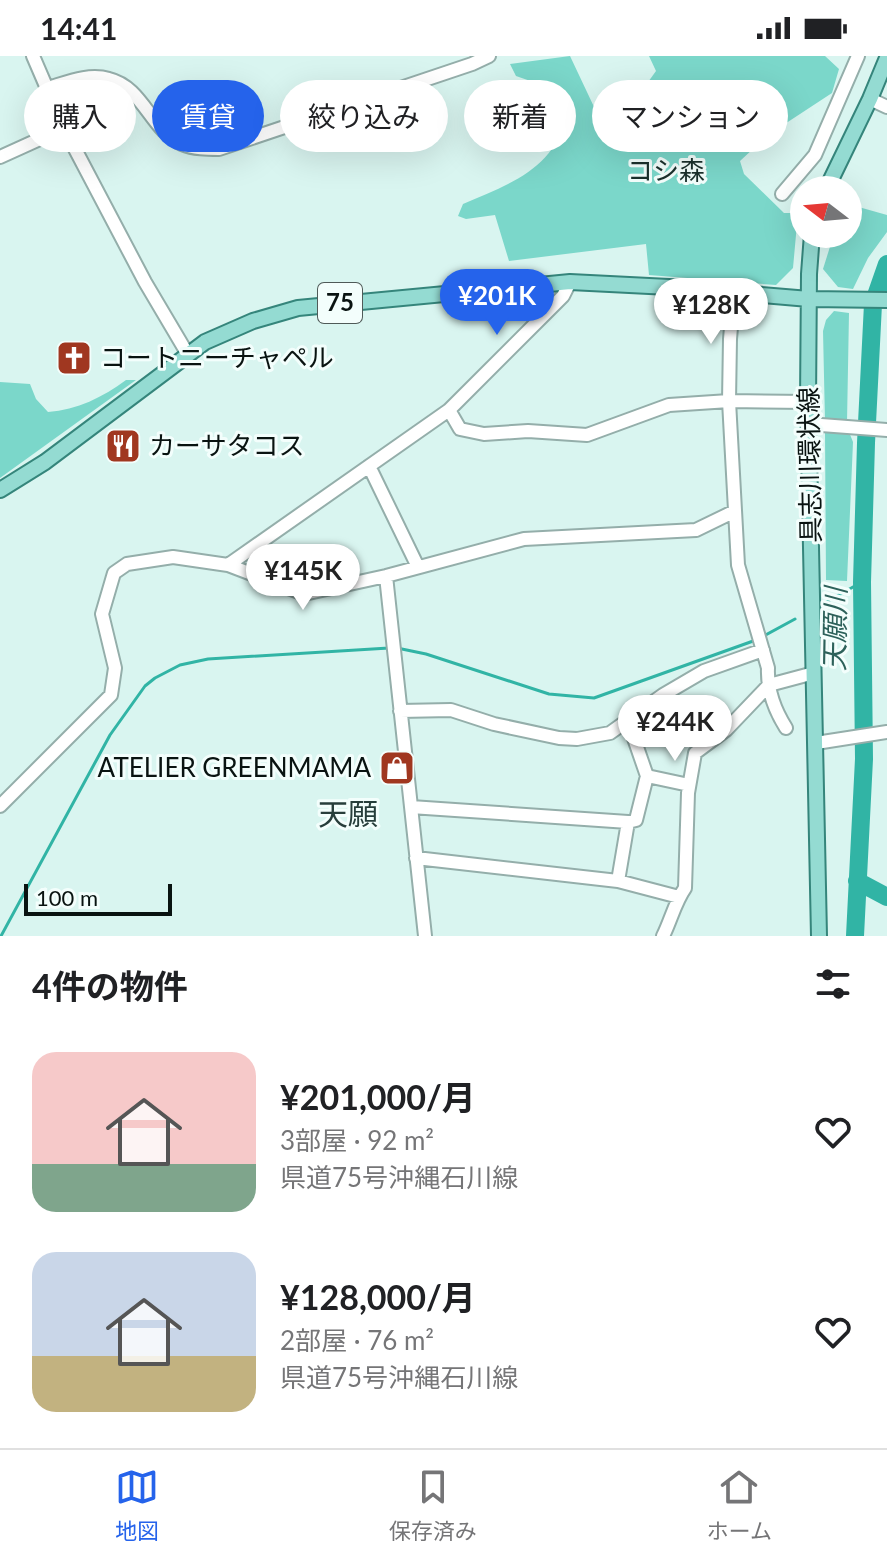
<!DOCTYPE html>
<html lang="ja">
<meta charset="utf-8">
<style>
body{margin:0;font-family:Lato,"Noto Sans JP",sans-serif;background:#f2f2f2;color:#202124;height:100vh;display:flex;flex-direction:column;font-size:30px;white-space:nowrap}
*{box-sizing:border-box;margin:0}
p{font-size:26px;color:#757577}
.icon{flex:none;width:44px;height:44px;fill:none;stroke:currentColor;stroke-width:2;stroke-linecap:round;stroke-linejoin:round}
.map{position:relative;height:880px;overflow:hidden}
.drawer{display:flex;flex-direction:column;background:#fff;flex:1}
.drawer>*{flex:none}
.banner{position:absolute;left:24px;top:24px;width:840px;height:72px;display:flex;gap:16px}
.needle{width:52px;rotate:286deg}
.buttons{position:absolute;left:790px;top:120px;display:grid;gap:16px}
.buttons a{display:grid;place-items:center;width:72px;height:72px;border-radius:50%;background:#fff;box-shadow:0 8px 32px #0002;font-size:40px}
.scale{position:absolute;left:24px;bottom:20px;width:148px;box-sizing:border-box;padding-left:8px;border:4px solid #091311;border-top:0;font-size:22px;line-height:28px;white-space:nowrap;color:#091311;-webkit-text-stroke:6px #f3fefc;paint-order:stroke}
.price{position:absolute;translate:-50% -68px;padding:0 18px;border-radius:28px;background:#fff;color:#222;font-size:26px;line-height:52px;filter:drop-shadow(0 2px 4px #0008)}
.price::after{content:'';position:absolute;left:50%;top:48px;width:24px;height:18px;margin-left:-12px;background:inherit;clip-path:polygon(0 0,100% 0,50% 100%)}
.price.on{background:#2563eb;color:#fff}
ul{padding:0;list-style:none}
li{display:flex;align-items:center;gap:24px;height:200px;padding:0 32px}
li span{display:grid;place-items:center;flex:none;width:224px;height:160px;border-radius:24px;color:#555}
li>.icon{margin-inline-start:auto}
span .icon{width:96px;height:96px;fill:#fffc;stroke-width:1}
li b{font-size:34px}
h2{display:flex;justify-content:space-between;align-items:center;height:96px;padding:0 32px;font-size:34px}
.pill{padding:0 28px;border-radius:36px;background:#fff;box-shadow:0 8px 32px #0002;font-size:28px;line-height:72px}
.pill.on{background:#2563eb;color:#fff}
.status{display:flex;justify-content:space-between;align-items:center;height:56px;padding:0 40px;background:#fff;direction:ltr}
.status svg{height:22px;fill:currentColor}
.tabs{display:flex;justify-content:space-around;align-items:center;height:112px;border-top:2px solid #e0e0e0;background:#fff;font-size:22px;color:#757577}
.tabs a{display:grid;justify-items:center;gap:4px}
.tabs .on{color:#2563eb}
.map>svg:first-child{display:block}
.green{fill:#7bd7ca}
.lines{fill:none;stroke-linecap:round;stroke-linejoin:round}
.stream{stroke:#31b4a5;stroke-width:3}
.river{stroke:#31b4a5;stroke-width:18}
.minor-casing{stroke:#94aeaa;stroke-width:16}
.major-casing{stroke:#35857b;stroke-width:18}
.minor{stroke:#fff;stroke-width:12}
.major{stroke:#94dbd2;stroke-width:14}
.labels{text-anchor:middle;stroke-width:6;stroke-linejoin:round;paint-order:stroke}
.shield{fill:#f3fefc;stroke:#4f5a58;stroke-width:2}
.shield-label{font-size:24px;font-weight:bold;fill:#091311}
.park-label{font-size:26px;fill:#1a302c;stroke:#f3fefc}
.poi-label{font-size:26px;fill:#091311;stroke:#f3fefc;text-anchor:start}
.street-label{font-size:26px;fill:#091311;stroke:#f3fefc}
.water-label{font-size:28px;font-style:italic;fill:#2d615a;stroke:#f3fefc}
.quarter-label{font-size:30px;fill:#273e3b;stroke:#f3fefc}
</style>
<div class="status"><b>14:41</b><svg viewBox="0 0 49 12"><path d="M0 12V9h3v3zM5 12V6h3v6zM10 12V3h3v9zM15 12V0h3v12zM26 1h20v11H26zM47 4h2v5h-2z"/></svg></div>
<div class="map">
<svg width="887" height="880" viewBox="0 0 887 880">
<rect width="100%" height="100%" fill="#d9f5f0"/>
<path class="green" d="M570 0 595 53 633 47 656 15 649 0H825L839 13 832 37 768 79 740 105 744 118 784 157H798L793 212 776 229 649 219 646 188 509 205 495 159 466 163 458 160 463 148C506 130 557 112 565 60L539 28 516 20 510 8Z
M848 148 887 159V176L868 202 853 233 838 231 823 213 834 178H848Z
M834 255 849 257 847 366 825 365 823 275 826 264Z
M126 324H136L0 422V326L30 328 36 343 48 356C77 354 103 341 126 324Z
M825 375 849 376 853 386 847 525 826 524Z"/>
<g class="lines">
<path class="stream" d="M828 545 862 526
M762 581 795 563
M397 592 426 598 549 638 594 642 756 584
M1 880 110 679 145 630 155 622 180 609 208 603 389 592"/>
<path class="river" d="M857 825 887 841
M855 880 864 703 862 526 866 387 873 248 887 208"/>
<defs>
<path id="minor" d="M33 0 64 72 145 226 187 297
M48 32C68 26 89 17 109 23 143 31 151 75 182 88 194 93 207 93 219 93L472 8 489 0
M870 43 887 51
M0 101 64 72
M782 138 815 99 858 0
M734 236 730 283 729 345 738 509 768 612C767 634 774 653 786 672
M449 354 460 373 484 378 528 375 587 379 669 349 729 345 808 346
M808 368 887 374
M369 410 418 511
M228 509 449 354 563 240 570 226
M386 520 425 880
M400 655 451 654 494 668 559 682 577 683 610 677 663 639 704 615 763 594
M628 665 647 720 689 729
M816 687 887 676
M0 750 111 639 115 612 102 558 114 517 127 508 173 501 228 509 304 538 386 520 524 483 696 474 735 455
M411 751 628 766 636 764 647 720
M416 802 618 825 679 841
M618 825 628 766
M663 880C671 864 675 846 685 832L688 737 695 697 726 674 769 629 814 617"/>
<path id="major" d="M826 134 870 43 887 2
M812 178 809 218 808 346 819 880
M0 434 45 406 205 286 253 265 298 252 570 226 669 231 809 243 887 244"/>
</defs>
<use href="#minor" class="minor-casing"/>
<use href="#major" class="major-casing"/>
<use href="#minor" class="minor"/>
<use href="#major" class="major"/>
</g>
<defs>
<symbol id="church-square" viewBox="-11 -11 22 22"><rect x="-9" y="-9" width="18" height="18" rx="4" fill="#a03720" stroke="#f3fefc"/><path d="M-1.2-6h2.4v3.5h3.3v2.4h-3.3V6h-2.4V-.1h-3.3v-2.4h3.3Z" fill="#fff"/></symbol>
<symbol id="restaurant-square" viewBox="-11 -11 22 22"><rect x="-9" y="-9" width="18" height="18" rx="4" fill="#a03720" stroke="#f3fefc"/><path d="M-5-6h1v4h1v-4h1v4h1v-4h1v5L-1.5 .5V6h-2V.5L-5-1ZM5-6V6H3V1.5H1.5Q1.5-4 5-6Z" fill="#fff"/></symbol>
<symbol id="shop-square" viewBox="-11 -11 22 22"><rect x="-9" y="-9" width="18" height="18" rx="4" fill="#a03720" stroke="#f3fefc"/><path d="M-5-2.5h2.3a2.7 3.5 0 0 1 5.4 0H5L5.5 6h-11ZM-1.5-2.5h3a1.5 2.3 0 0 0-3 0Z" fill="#fff"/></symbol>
</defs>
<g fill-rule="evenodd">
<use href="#church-square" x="54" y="282" width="40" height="40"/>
<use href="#restaurant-square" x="103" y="370" width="40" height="40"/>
<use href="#shop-square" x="377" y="692" width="40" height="40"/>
</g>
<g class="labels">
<rect class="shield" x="318" y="227" width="44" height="40" rx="6"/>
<g class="shield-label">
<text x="340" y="255">75</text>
</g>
<g class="park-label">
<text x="666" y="124">コシ森</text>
</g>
<g class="poi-label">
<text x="100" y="311">コートニーチャペル</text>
<text x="149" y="399">カーサタコス</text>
<text x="371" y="721" text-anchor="end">ATELIER GREENMAMA</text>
</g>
<g class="street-label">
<text transform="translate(810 409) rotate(-91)" y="9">具志川環状線</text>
</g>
<g class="water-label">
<text transform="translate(835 573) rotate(-89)" y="10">天願川</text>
</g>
<g class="quarter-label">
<text x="348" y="769">天願</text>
</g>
</g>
</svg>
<div class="buttons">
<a><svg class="needle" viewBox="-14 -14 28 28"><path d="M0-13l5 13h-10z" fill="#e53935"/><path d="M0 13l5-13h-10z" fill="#757577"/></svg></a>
</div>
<div class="scale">100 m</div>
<b class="price on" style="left:497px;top:281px">¥201K</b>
<b class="price" style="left:711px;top:290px">¥128K</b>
<b class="price" style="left:303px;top:556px">¥145K</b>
<b class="price" style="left:675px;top:707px">¥244K</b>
<div class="banner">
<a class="pill">購入</a>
<a class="pill on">賃貸</a>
<a class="pill">絞り込み</a>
<a class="pill">新着</a>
<a class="pill">マンション</a>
</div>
</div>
<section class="drawer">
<h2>4件の物件<svg class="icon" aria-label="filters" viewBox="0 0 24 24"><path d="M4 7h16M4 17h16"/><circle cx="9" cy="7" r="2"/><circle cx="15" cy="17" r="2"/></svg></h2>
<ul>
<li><span style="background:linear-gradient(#f6c9c9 70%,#7fa58c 0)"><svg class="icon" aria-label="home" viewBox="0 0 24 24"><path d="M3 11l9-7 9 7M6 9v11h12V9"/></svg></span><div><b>¥201,000/月</b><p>3部屋 · 92 m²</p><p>県道75号沖縄石川線</p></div><svg class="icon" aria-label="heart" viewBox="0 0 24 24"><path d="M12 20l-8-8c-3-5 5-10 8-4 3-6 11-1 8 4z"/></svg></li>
<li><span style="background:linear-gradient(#c9d6e8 65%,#c2b280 0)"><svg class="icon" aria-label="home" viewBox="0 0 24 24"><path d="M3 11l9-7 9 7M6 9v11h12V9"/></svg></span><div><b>¥128,000/月</b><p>2部屋 · 76 m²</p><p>県道75号沖縄石川線</p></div><svg class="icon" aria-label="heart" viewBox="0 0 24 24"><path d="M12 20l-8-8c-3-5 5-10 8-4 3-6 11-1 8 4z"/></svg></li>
</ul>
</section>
<nav class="tabs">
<a class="on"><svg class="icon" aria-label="map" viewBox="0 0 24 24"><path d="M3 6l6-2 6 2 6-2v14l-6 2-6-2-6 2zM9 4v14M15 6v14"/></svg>地図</a>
<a><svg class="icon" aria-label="saved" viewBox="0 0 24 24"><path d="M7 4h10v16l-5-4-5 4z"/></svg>保存済み</a>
<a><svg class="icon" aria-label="home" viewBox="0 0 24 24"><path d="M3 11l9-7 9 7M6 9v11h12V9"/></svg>ホーム</a>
</nav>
